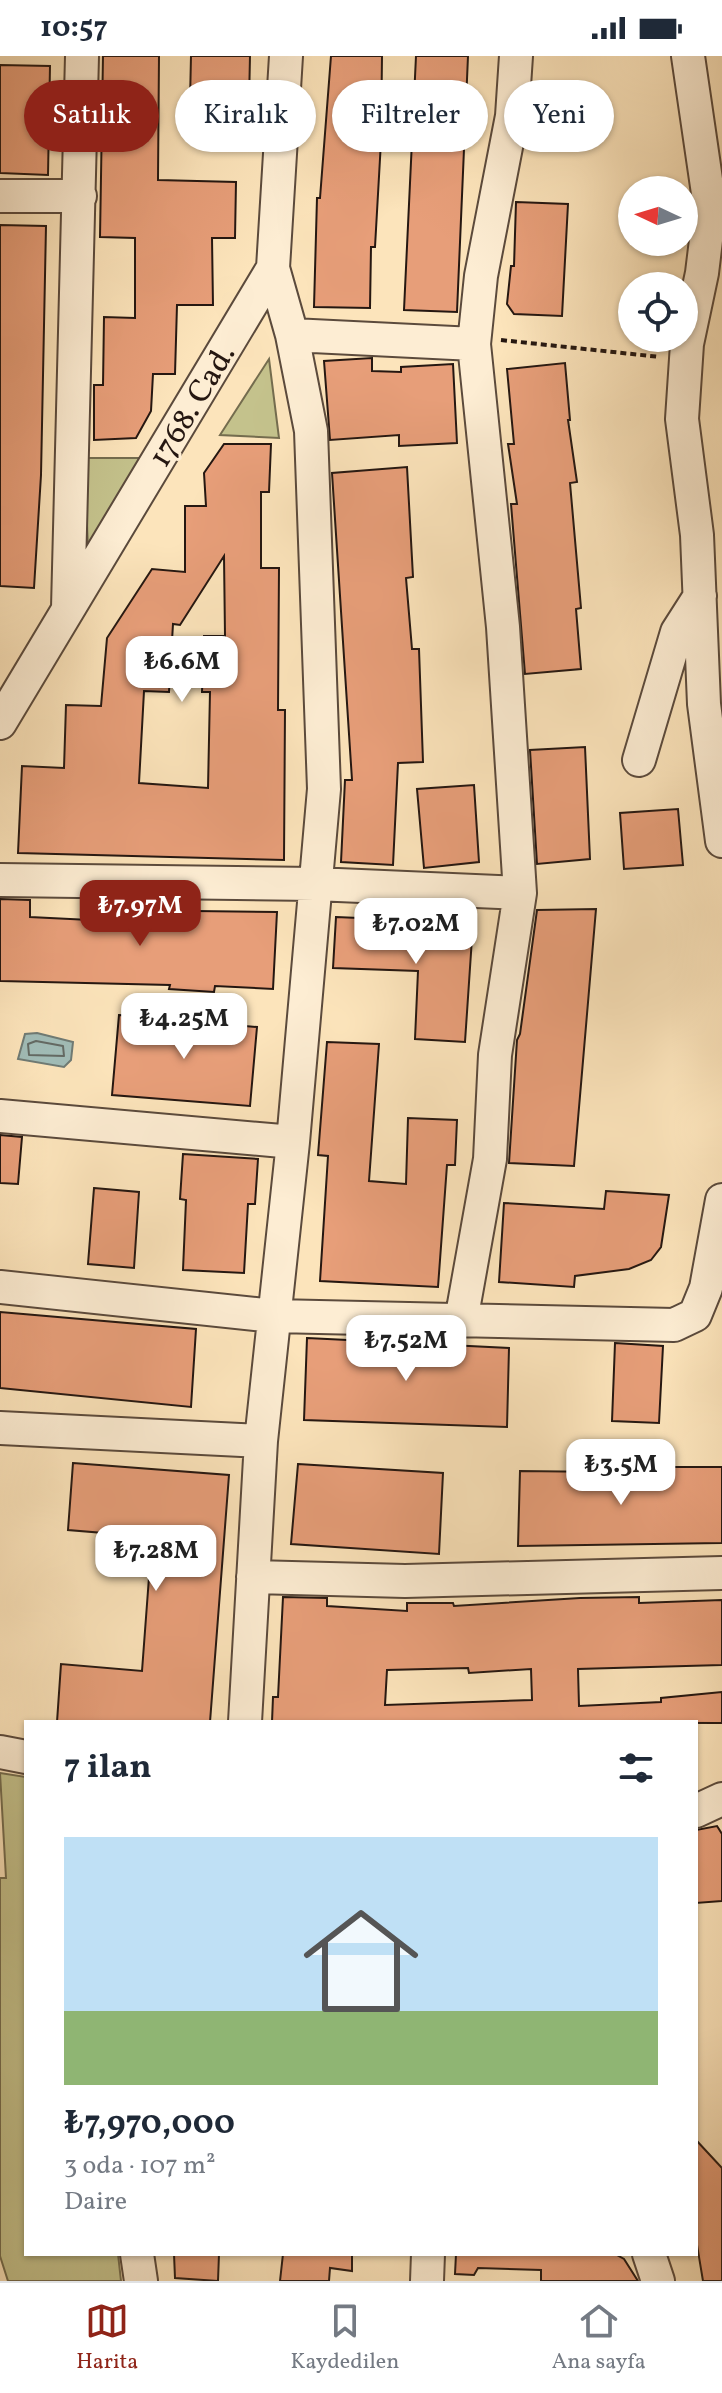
<!DOCTYPE html>
<html lang="tr">
<meta charset="utf-8">
<style>
body{margin:0;font-family:Vollkorn,serif;background:#f2f2f3;color:#1f2937;height:100vh;display:flex;flex-direction:column;font-size:30px;white-space:nowrap}
*{box-sizing:border-box;margin:0}
p{font-size:26px;color:#747a83}
.icon{flex:none;width:44px;height:44px;fill:none;stroke:currentColor;stroke-width:2;stroke-linecap:round;stroke-linejoin:round}
.map{position:relative;flex:1;overflow:hidden}
.details{position:absolute;left:24px;top:1664px;width:674px;height:536px;display:flex;flex-direction:column;background:#fff;border-radius:0px;box-shadow:0 2px 6px #0004}
.details>*{flex:none}
.hud{position:absolute;left:24px;top:24px;width:674px;height:72px;display:flex;gap:16px}
.needle{width:52px;rotate:274deg}
.buttons{position:absolute;left:618px;top:120px;display:grid;gap:16px}
.buttons a{display:grid;place-items:center;width:80px;height:80px;border-radius:50%;background:#fff;box-shadow:0 2px 6px #0004;font-size:40px}
.price{position:absolute;translate:-50% -68px;padding:0 18px;border-radius:16px;background:#fff;color:#222;font-size:26px;line-height:52px;filter:drop-shadow(0 2px 4px #0008)}
.price::after{content:'';position:absolute;left:50%;top:48px;width:24px;height:18px;margin-left:-12px;background:inherit;clip-path:polygon(0 0,100% 0,50% 100%)}
.price.selected{background:#8f2418;color:#fff}
ul{padding:0;list-style:none}
li{display:grid;align-content:center;gap:16px;height:424px;padding:0 40px}
li+li{border-top:2px solid #e0e1e3}
li span{display:grid;place-items:center;height:248px;border-radius:0px;color:#555}
li>.icon{margin-inline-start:auto}
span .icon{width:144px;height:144px;fill:#fffc;stroke-width:1}
li b{font-size:34px}
h2{display:flex;justify-content:space-between;align-items:center;height:96px;padding:0 40px;font-size:34px}
.pill{padding:0 28px;border-radius:36px;background:#fff;box-shadow:0 2px 6px #0004;font-size:28px;line-height:72px}
.pill.selected{background:#8f2418;color:#fff}
.status{display:flex;justify-content:space-between;align-items:center;height:56px;padding:0 40px;background:#fff;direction:ltr}
.status svg{height:22px;fill:currentColor}
.dock{display:flex;justify-content:space-around;align-items:center;height:112px;border-top:2px solid #e0e1e3;background:#fff;font-size:22px;color:#747a83}
.dock a{display:grid;justify-items:center;gap:4px}
.dock .selected{color:#8f2418}
.map>svg:first-child{display:block}
.green{fill:#c4c28c;stroke:#746c4e;stroke-width:2}
.water{fill:#a1bdb8;stroke:#6f7b75;stroke-width:2}
.lines{fill:none;stroke-linecap:round;stroke-linejoin:round}
.shore{stroke:#636a64;stroke-width:2}
.building{fill:#e79e79;stroke:#251711;stroke-width:2;fill-rule:evenodd}
.minor-casing{stroke:#5b4a3c;stroke-width:36}
.path{stroke:#251711;stroke-width:4;stroke-dasharray:6 4;stroke-linecap:butt}
.minor{stroke:#fdedd3;stroke-width:32}
.labels{text-anchor:middle;stroke-width:6;stroke-linejoin:round;paint-order:stroke}
.street-label{font-size:32px;fill:#251711;stroke:#fdedd3}
</style>
<div class="status"><b>10:57</b><svg viewBox="0 0 49 12"><path d="M0 12V9h3v3zM5 12V6h3v6zM10 12V3h3v9zM15 12V0h3v12zM26 1h20v11H26zM47 4h2v5h-2z"/></svg></div>
<div class="map">
<svg width="722" height="2225" viewBox="0 0 722 2225">
<rect width="100%" height="100%" fill="#fce4bb"/>
<filter id="stains"><feTurbulence type="fractalNoise" baseFrequency=".0025" numOctaves="4"/><feColorMatrix values="0 0 0 0 .2 0 0 0 0 .09 0 0 0 0 .02 0 0 0 .5 -.17"/></filter>
<radialGradient id="worn" r=".72"><stop offset=".6" stop-color="#630" stop-opacity="0"/><stop offset="1" stop-color="#630" stop-opacity=".3"/></radialGradient>
<path class="green" d="M269 303 279 382 220 379Z
M84 402H144L88 492Z
M0 1717 26 1721V2198H118L121 2225H8L0 2200V1822H6Z"/>
<path class="water" d="M37 977 73 986 71 1004 64 1011 18 1003 25 978Z"/>
<g class="lines">
<path class="shore" d="M36 985 63 990 64 1000 29 999 28 988Z"/>
</g>
<path class="building" d="M103 0H159L158 124 236 126 235 182H212L213 249H177L175 318H153L151 355 136 382 94 384V329H103L104 261 135 262V182L100 181Z
M191 0H250L249 46 190 45Z
M331 0H382L381 85 375 191H371L370 252 314 251 317 142H320Z
M416 0H468L457 256 404 254Z
M0 9 50 10 48 119 0 117Z
M516 146 568 148 562 260 514 258 507 248 511 210H514Z
M0 169 46 170 41 419 34 532 0 530Z
M372 302V315L401 316V311L453 308 457 387 399 390V379L330 384 324 305Z
M565 307 570 364H568L577 426 570 427 581 552 576 553 581 613 525 618 511 448H517L508 388H514L507 313Z
M224 388H271L269 436H261V512H279L278 654H285L284 804 18 797 22 710 64 712 66 649 101 650 107 582 152 513 185 516V450H206L204 417ZM224 500 225 580H204L202 636H210L208 732 139 727 144 635 169 636 173 568 180 569Z
M407 411 413 521 406 522 412 593H419L423 706 398 707 393 809 341 806 345 724H352L332 417Z
M585 691 590 803 537 808 530 694Z
M474 729 479 806 424 812 417 733Z
M678 753 683 809 624 813 620 757Z
M0 843 30 844V861L110 865V854L277 856 273 933 215 930 214 936 169 933 170 929 0 925Z
M596 853 574 1110 509 1107 517 984 520 978 537 854Z
M336 861 473 867 465 986 415 983 418 915 333 912Z
M119 959 257 971 250 1050 112 1039Z
M327 986 379 988 369 1125 406 1128 408 1062 457 1064 455 1109H447L438 1231 320 1225 328 1100 318 1099Z
M0 1079 22 1081 18 1128 0 1127Z
M183 1098 258 1103 255 1148H248L244 1217 183 1214 186 1144 180 1143Z
M94 1132 139 1136 134 1212 88 1208Z
M606 1135 669 1139 661 1191 651 1204 629 1213 575 1220 574 1231 499 1226 504 1147 604 1153Z
M0 1256 196 1273 191 1351 0 1332Z
M307 1282 509 1292 507 1371 304 1364Z
M615 1287 663 1290 659 1367 612 1365Z
M73 1407 229 1419 210 1666H57L61 1608 142 1615 152 1481 68 1474Z
M298 1408 443 1417 439 1498 291 1488Z
M606 1411H722V1487L518 1490 520 1415 606 1416Z
M283 1541 327 1542V1550L407 1555V1547H453L454 1550 580 1542 639 1541V1547L722 1544V1609L578 1613 579 1650 661 1646V1642L722 1636V1667L272 1666 273 1641H278ZM468 1612 469 1617 531 1613 532 1644 385 1649 387 1614Z
M717 1770 722 1778V1845L696 1847V1774Z
M696 2084 722 2112V2225H703L696 2183Z
M174 2198H219L218 2225 175 2222Z
M283 2198H352V2215L330 2212 329 2225H280Z
M456 2198H615L624 2203 638 2225H541V2214L478 2212 474 2219 455 2218Z"/>
<g class="lines">
<defs>
<path id="minor" d="M688 0 710 151 702 217 687 288 682 363 697 479 704 648 722 785
M0 140H80
M292 279 474 288
M68 552 82 0
M0 667 273 212 286 0
M639 704 677 576 700 540
M0 824 315 828 520 837
M0 1060 293 1086
M0 1231 274 1260 674 1269 695 1259 706 1232 722 1144
M461 1265 490 1103 495 999 520 837 503 571 474 288 481 220 512 60 516 0
M0 1372 261 1385
M253 1521 405 1525 722 1517
M245 1666 261 1385 293 1086 324 733 311 375 292 279 273 212
M0 1696 26 1701
M696 1755 722 1743
M137 2198 141 2225
M649 2198 658 2225
M427 2225 428 2198"/>
</defs>
<use href="#minor" class="minor-casing"/>
<path class="path" d="M501 284 660 301"/>
<use href="#minor" class="minor"/>
</g>
<g class="labels">
<g class="street-label">
<text transform="translate(191 349) rotate(-59)" y="11">1768. Cad.</text>
</g>
</g>
<rect width="100%" height="100%" filter="url(#stains)"/>
<rect width="100%" height="100%" fill="url(#worn)"/>
</svg>
<div class="buttons">
<a><svg class="needle" viewBox="-14 -14 28 28"><path d="M0-13l5 13h-10z" fill="#e53935"/><path d="M0 13l5-13h-10z" fill="#747a83"/></svg></a>
<a><svg class="icon" aria-label="locate" viewBox="0 0 24 24"><circle cx="12" cy="12" r="6"/><path d="M12 2v4M12 18v4M2 12h4M18 12h4"/></svg></a>
</div>
<b class="price" style="left:182px;top:648px">₺6.6M</b>
<b class="price selected" style="left:140px;top:892px">₺7.97M</b>
<b class="price" style="left:416px;top:910px">₺7.02M</b>
<b class="price" style="left:184px;top:1005px">₺4.25M</b>
<b class="price" style="left:406px;top:1327px">₺7.52M</b>
<b class="price" style="left:621px;top:1451px">₺3.5M</b>
<b class="price" style="left:156px;top:1537px">₺7.28M</b>
<div class="hud">
<a class="pill selected">Satılık</a>
<a class="pill">Kiralık</a>
<a class="pill">Filtreler</a>
<a class="pill">Yeni</a>
</div>
<section class="details">
<h2>7 ilan<svg class="icon" aria-label="filters" viewBox="0 0 24 24"><path d="M4 7h16M4 17h16"/><circle cx="9" cy="7" r="2"/><circle cx="15" cy="17" r="2"/></svg></h2>
<ul>
<li><span style="background:linear-gradient(#bfe0f5 70%,#8fb573 0)"><svg class="icon" aria-label="home" viewBox="0 0 24 24"><path d="M3 11l9-7 9 7M6 9v11h12V9"/></svg></span><div><b>₺7,970,000</b><p>3 oda · 107 m²</p><p>Daire</p></div></li>
</ul>
</section>
</div>
<nav class="dock">
<a class="selected"><svg class="icon" aria-label="map" viewBox="0 0 24 24"><path d="M3 6l6-2 6 2 6-2v14l-6 2-6-2-6 2zM9 4v14M15 6v14"/></svg>Harita</a>
<a><svg class="icon" aria-label="saved" viewBox="0 0 24 24"><path d="M7 4h10v16l-5-4-5 4z"/></svg>Kaydedilen</a>
<a><svg class="icon" aria-label="home" viewBox="0 0 24 24"><path d="M3 11l9-7 9 7M6 9v11h12V9"/></svg>Ana sayfa</a>
</nav>
